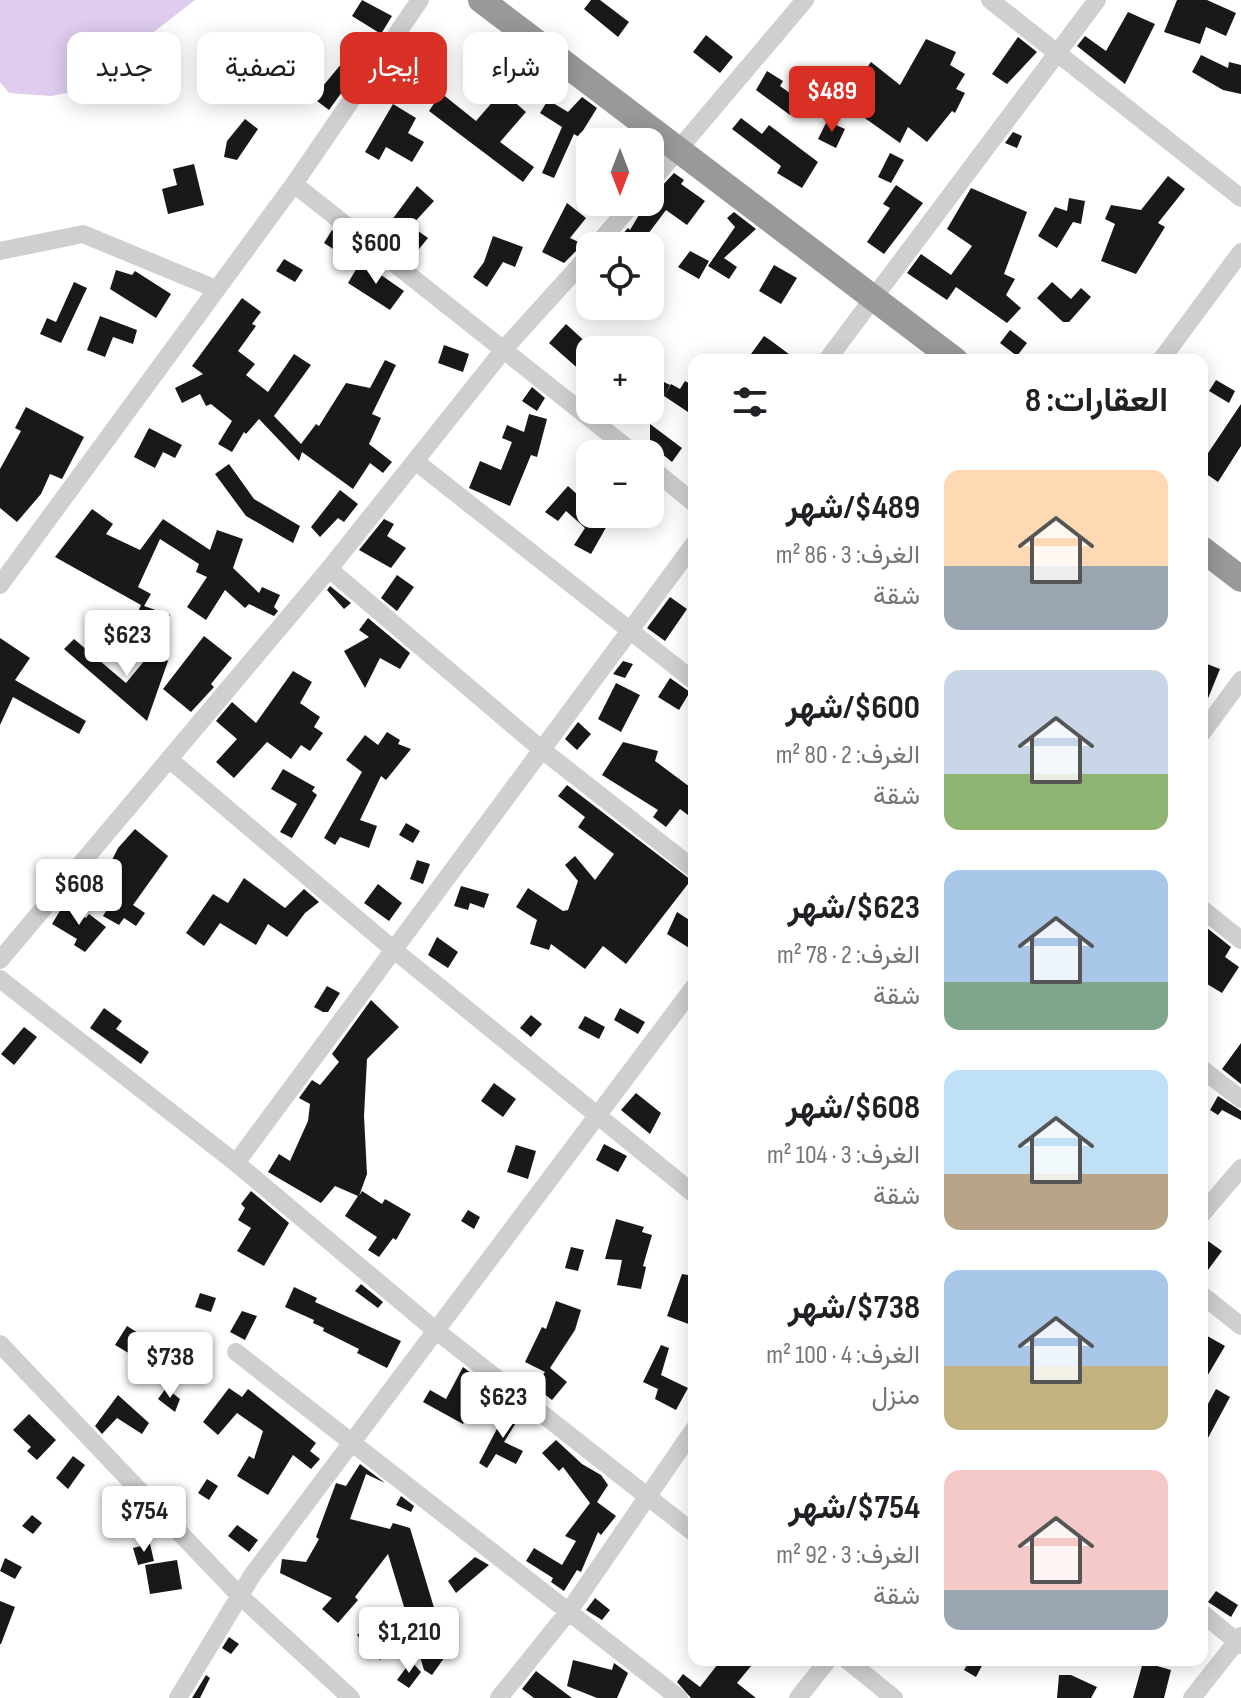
<!DOCTYPE html>
<html lang="ar">
<meta charset="utf-8">
<style>
body{margin:0;font-family:"Sofia Sans Condensed",Vazirmatn,sans-serif;background:#f6f6f6;color:#202124;direction:rtl;height:100vh;display:flex;flex-direction:column;font-size:30px;white-space:nowrap}
*{box-sizing:border-box;margin:0}
p{font-size:26px;color:#757577}
.icon{flex:none;width:44px;height:44px;fill:none;stroke:currentColor;stroke-width:2;stroke-linecap:round;stroke-linejoin:round}
.map{position:relative;flex:1;overflow:hidden;direction:ltr}
.drawer{position:absolute;left:688px;top:354px;width:520px;height:1312px;display:flex;flex-direction:column;background:#fff;border-radius:16px;box-shadow:0 4px 20px #0003;direction:rtl}
.drawer>*{flex:none}
.banner{position:absolute;left:24px;top:32px;width:544px;height:72px;direction:rtl;display:flex;gap:16px}
.needle{width:52px;rotate:180deg}
.tools{position:absolute;left:576px;top:128px;display:grid;gap:16px}
.tools a{display:grid;place-items:center;width:88px;height:88px;border-radius:16px;background:#fff;box-shadow:0 4px 20px #0003;font-size:40px}
.price{position:absolute;translate:-50% -68px;padding:0 18px;border-radius:8px;background:#fff;color:#222;font-size:26px;line-height:52px;filter:drop-shadow(0 2px 4px #0008)}
.price::after{content:'';position:absolute;left:50%;top:48px;width:24px;height:18px;margin-left:-12px;background:inherit;clip-path:polygon(0 0,100% 0,50% 100%)}
.price.on{background:#d93025;color:#fff}
ul{padding:0;list-style:none}
li{display:flex;align-items:center;gap:24px;height:200px;padding:0 40px}
li span{display:grid;place-items:center;flex:none;width:224px;height:160px;border-radius:16px;color:#555}
li>.icon{margin-inline-start:auto}
span .icon{width:96px;height:96px;fill:#fffc;stroke-width:1}
li b{font-size:34px}
h2{display:flex;justify-content:space-between;align-items:center;height:96px;padding:0 40px;font-size:34px}
.pill{padding:0 28px;border-radius:16px;background:#fff;box-shadow:0 4px 20px #0003;font-size:28px;line-height:72px}
.pill.on{background:#d93025;color:#fff}
.map>svg:first-child{display:block}
.water{fill:#dfccef}
.building{fill:#191919}
.lines{fill:none;stroke-linecap:round;stroke-linejoin:round}
.minor{stroke:#cfcfcf;stroke-width:18}
.highway{stroke:#999;stroke-width:26}
</style>
<div class="map">
<svg width="1241" height="1698" viewBox="0 0 1241 1698">
<rect width="100%" height="100%" fill="#fff"/>
<path class="water" d="M0 0H195L78 91 51 96 9 93 0 82Z"/>
<path class="building" d="M362 0 392 16 381 34 352 16Z
M591 0H600L629 22 618 37 584 9Z
M1177 0H1207L1236 13 1226 36 1206 27 1200 44 1164 32Z
M1128 12 1155 24 1125 84 1077 46 1085 36 1106 51Z
M706 35 733 57 720 73 693 52Z
M1018 37 1037 52 1007 84 992 74Z
M926 39 956 52 950 65 965 74 956 89 965 93 955 113 952 111 927 142 908 127 900 143 842 102 871 62 900 85Z
M1201 55 1228 68 1229 62 1241 65V94L1223 90 1192 72Z
M530 57 542 66 533 76 522 67Z
M342 63 355 74 329 110 313 98Z
M767 71 783 81 780 86 801 101 790 115 756 90Z
M502 91 526 112 500 142 534 167 523 182 429 111 441 93 476 121Z
M582 97 597 108 579 137 574 134 554 178 542 173 562 127 540 113 548 100 568 112Z
M393 104 416 118 408 133 424 142 412 162 386 147 379 160 365 152Z
M741 118 762 134 769 125 818 162 802 188 777 173 781 166 732 129Z
M245 119 258 129 237 160 224 157 227 141Z
M827 121 845 129 836 148 818 139Z
M1013 132 1022 136 1017 148 1005 143Z
M890 153 904 160 891 183 878 177Z
M194 164 204 205 168 214 162 189 177 185 173 169Z
M674 173 684 180 681 184 705 201 687 225 666 210 639 246H628L618 239 628 228 630 230 646 203Z
M1168 176 1185 189 1158 223 1165 227 1136 274 1101 261 1115 224 1105 219 1111 205 1141 210Z
M896 185 923 203 884 254 867 242 890 208 883 204Z
M417 186 434 201 411 226 428 238 414 255 383 232Z
M971 188 1027 212 1004 274 1015 279 1006 295 1021 308 1007 323 956 287 947 300 907 273 921 254 951 275 972 246 947 229Z
M1069 198 1085 201 1081 224 1073 222 1057 248 1038 236 1055 207 1067 211Z
M567 203 586 218 570 238 583 244 564 263 542 252Z
M734 212 756 229 724 258 737 267 729 279 708 266 735 227 727 218Z
M332 230 351 244 344 256 324 243Z
M493 236 523 247 515 267 503 262 487 287 473 277 484 262Z
M690 251 709 261 699 279 678 267Z
M284 259 303 270 295 282 276 271Z
M361 261 404 291 390 310 348 283Z
M774 265 797 278 781 304 759 291Z
M116 270 132 275 135 271 171 294 156 318 110 289Z
M74 282 87 288 61 343 40 334 47 318 56 322Z
M1052 282 1071 299 1081 288 1091 297 1069 322H1063L1037 298Z
M242 298 261 312 252 324 256 326 238 351 255 364 246 375 268 392 294 354 311 365 274 416 301 444 316 424 319 426 346 383 370 388 385 360 396 365 372 414 381 418 369 444 392 462 383 473 370 463 353 489 302 452 299 461 259 419 246 434 244 432 232 452 218 444 232 421 211 404 206 406 200 394 182 403 175 388 203 374 192 366Z
M100 316 137 330 133 344 113 337 105 357 87 350Z
M566 324 590 346V379L549 343Z
M1010 330 1027 343 1017 356 1000 343Z
M764 336 770 340 797 360H759L751 354Z
M444 345 469 354 463 372 438 363Z
M650 375 670 385 650 421Z
M1216 380 1235 391 1229 403 1209 391Z
M685 381 694 386V416L664 396 671 384 680 389Z
M532 387 545 398 537 411 522 401Z
M1241 404V446L1218 482 1202 471V462Z
M26 407 84 437 62 479 50 474 41 494 17 522 0 508V469L21 431 15 428Z
M529 414 547 419 537 457 531 455 510 506 469 488 480 461 501 470 512 442 502 438 507 425 524 432Z
M650 424 682 448 672 462 650 444Z
M149 428 182 445 175 458 163 452 155 468 134 457Z
M229 464 254 499 300 526 293 543 246 516 215 474Z
M568 486 590 506V516L608 524 591 554 574 545 585 528 566 511 558 521 545 512Z
M340 490 358 504 344 522 338 518 320 537 311 527Z
M92 509 113 524 106 534 140 550 163 519 210 550 217 530 243 539 233 568 259 593 262 587 280 595 274 607 278 611 274 616 249 604 245 608 225 590 206 620 187 607 207 577 196 572 199 564 160 539 138 587 151 594 144 606 170 615 145 645 127 636 141 605 55 557Z
M384 519 394 524 387 536 406 548 391 568 359 550Z
M397 575 414 587 397 611 381 598Z
M330 586 351 603 344 609 327 590Z
M670 597 687 609 665 641 647 628Z
M368 618 410 653 400 669 380 658 365 688 344 651 369 637 359 630Z
M204 636 232 658 211 684 214 687 191 712 163 689Z
M0 638 30 658 15 680 86 721 79 734 13 697 0 725Z
M74 639 126 683 154 649 168 661 147 721 64 649Z
M623 661 633 664 625 678 613 674Z
M1202 662 1220 669 1202 713Z
M293 671 312 682 300 703 320 717 314 727 323 733 310 751 301 745 291 759 267 742 234 778 216 762 237 739 216 721 232 702 256 723Z
M670 678 690 692 679 710 658 697Z
M616 683 640 695 621 732 598 719Z
M578 722 591 734 577 750 565 739Z
M387 732 400 740 398 744 411 749 386 780 381 776 360 820 377 826 369 848 340 837 335 845 324 838 362 772 346 760 365 735 378 745Z
M623 742 658 751 655 761 694 790V807L688 815 680 809 666 827 653 817 658 810 602 775Z
M283 769 315 787 312 791 317 795 292 838 280 832 297 804 271 789Z
M567 785 691 880 626 964 603 946 585 969 551 944 549 950 530 944 537 920 516 907 528 888 563 911 568 910 578 881 565 865 575 856 595 880 614 854 578 827 585 817 558 796Z
M406 823 420 831 413 843 399 835Z
M135 829 168 856 133 905 145 913 136 926 124 918 119 925 103 916 122 885 105 874 118 848Z
M417 860 430 864 423 884 410 879Z
M244 878 285 908 304 889 319 902 305 913 287 937 268 924 256 945 220 923 204 946 186 933 213 894 228 903Z
M378 884 402 903 389 921 364 903Z
M461 886 489 894 484 908 470 903 468 910 454 906Z
M64 904 86 918 89 914 106 927 85 952 74 945 77 939 52 924Z
M677 912 694 923V951L667 934Z
M1202 924 1231 947 1225 957 1239 967 1222 993 1202 981Z
M437 937 458 952 448 968 428 955Z
M327 986 340 993 328 1012H323L314 1007Z
M371 1000 399 1027 367 1059 364 1116 367 1174 359 1196 362 1191 382 1204 385 1199 411 1214 396 1240 393 1238 379 1257 368 1250 377 1237 345 1216 358 1196 335 1186 321 1203 268 1172 279 1154 290 1161 308 1121 310 1104 299 1098 312 1080 320 1085 339 1062 332 1054Z
M104 1008 122 1021 116 1029 149 1052 141 1064 90 1028Z
M620 1008 645 1022 638 1034 614 1020Z
M531 1015 542 1024 531 1037 520 1028Z
M585 1016 605 1027 599 1039 578 1028Z
M24 1027 37 1037 14 1065 1 1054Z
M1241 1043V1084L1222 1069Z
M494 1083 516 1099 503 1117 481 1101Z
M636 1093 661 1113 650 1134 621 1110Z
M1218 1096 1241 1111V1120L1222 1110 1218 1115 1210 1110Z
M604 1144 627 1156 618 1172 596 1160Z
M516 1145 536 1151 528 1179 507 1172Z
M251 1191 289 1223 264 1266 237 1251 251 1228 238 1220 245 1208 241 1204Z
M468 1210 480 1217 474 1229 461 1221Z
M616 1219 644 1227 642 1232 652 1235 643 1266 646 1267 641 1289 617 1285 622 1260 605 1259Z
M1208 1241 1222 1251 1202 1278V1249Z
M571 1247 584 1250 578 1271 565 1268Z
M682 1274 694 1276V1326L667 1316Z
M361 1284 383 1302 378 1308 355 1291Z
M294 1287 317 1298 315 1302 401 1341 387 1368 357 1353 359 1349 323 1331 324 1328 313 1323 314 1320 285 1307Z
M200 1293 216 1298 211 1312 195 1307Z
M556 1301 581 1310 575 1330 550 1368 567 1382 552 1400 534 1386 545 1372 525 1362 542 1327 546 1329Z
M242 1311 257 1316 245 1340 230 1332Z
M127 1326 143 1336 132 1355 115 1345Z
M1202 1333 1225 1346 1202 1385Z
M661 1345 669 1348 661 1375 688 1388 676 1410 655 1399 658 1389 643 1382Z
M463 1367 494 1391 491 1395 481 1390 463 1424 423 1402 430 1390 446 1399Z
M166 1388 180 1399 175 1412 158 1399Z
M229 1388 242 1397 248 1389 316 1443 310 1451 320 1459 311 1469 293 1455 268 1495 237 1476 249 1456 254 1459 263 1431 237 1413 218 1435 203 1422Z
M1216 1389 1230 1397 1202 1449V1415Z
M118 1395 149 1423 142 1434 117 1418 102 1434 95 1426Z
M510 1404 522 1413 504 1442 523 1451 516 1464 496 1454 487 1468 479 1463Z
M29 1414 56 1440 37 1460 27 1451 31 1447 13 1430Z
M556 1440 582 1464 601 1475 608 1485 597 1502 616 1516 601 1535 598 1532 581 1572 577 1570 564 1591 551 1582 553 1578 526 1561 534 1548 562 1565 576 1541 565 1536 590 1503 563 1467 559 1471 542 1453Z
M73 1456 85 1465 68 1489 56 1478Z
M360 1464 385 1483 366 1474 350 1519 390 1529 393 1523 410 1528 435 1611 408 1620 388 1554 355 1597 358 1600 338 1623 322 1609 332 1598 280 1573 282 1559 306 1562 319 1539 316 1537 336 1483 346 1486Z
M207 1479 218 1486 209 1500 198 1493Z
M401 1496 414 1506 411 1512 396 1505Z
M32 1515 42 1523 33 1534 22 1526Z
M237 1525 258 1540 249 1552 228 1536Z
M150 1544 154 1561 138 1565 133 1548Z
M475 1557 489 1565 456 1593 448 1581Z
M5 1558 22 1567 15 1579 0 1571Z
M177 1560 182 1589 150 1594 145 1565Z
M1216 1591 1238 1605 1231 1617 1208 1602Z
M595 1598 610 1610 602 1620 586 1610Z
M0 1601 15 1607 1 1644H0Z
M373 1621 395 1645 380 1660 357 1635Z
M229 1637 239 1644 231 1654 222 1648Z
M414 1637 444 1658 432 1675 424 1670Z
M573 1660 612 1670 614 1663 628 1673 617 1698H597L567 1686Z
M721 1660H756L737 1683 756 1698H691L677 1682 683 1674 700 1687Z
M970 1660H985L976 1677 964 1670Z
M411 1661 421 1672 409 1688 397 1680Z
M1143 1662 1171 1670 1164 1698H1133Z
M536 1671 572 1698H534L522 1689Z
M206 1675 210 1678 200 1698H192Z
M1059 1675H1071L1097 1687 1091 1698H1057Z"/>
<g class="lines">
<path class="minor" d="M990 0 1241 198
M650 183 805 0
M294 184 635 454
M596 246 634 202
M0 251 83 234 216 289
M827 360 1097 0
M1161 360 1241 252
M415 461 694 681
M650 467 694 503
M329 569 541 749 694 869
M0 585 294 184 420 0
M1202 733 1241 680
M170 760 394 950 694 1194
M1202 909 1241 940
M0 960 329 569 505 348 590 254
M0 979 236 1163 434 1329 694 1533
M1202 1069 1241 1099
M236 1163 694 544
M1202 1214 1241 1168
M1202 1295 1241 1326
M0 1344 239 1595 351 1698
M236 1352 679 1698
M1202 1613 1241 1645
M847 1660 894 1698
M178 1698 253 1574 694 987
M499 1698 569 1611 694 1429
M798 1698 828 1660
M1192 1698 1241 1636"/>
<path class="highway" d="M481 0 955 360
M1202 549 1241 579"/>
</g>
</svg>
<div class="tools">
<a><svg class="needle" viewBox="-14 -14 28 28"><path d="M0-13l5 13h-10z" fill="#e53935"/><path d="M0 13l5-13h-10z" fill="#757577"/></svg></a>
<a><svg class="icon" aria-label="locate" viewBox="0 0 24 24"><circle cx="12" cy="12" r="6"/><path d="M12 2v4M12 18v4M2 12h4M18 12h4"/></svg></a>
<a>+</a>
<a>−</a>
</div>
<b class="price on" style="left:832px;top:134px">$489</b>
<b class="price" style="left:376px;top:286px">$600</b>
<b class="price" style="left:127px;top:678px">$623</b>
<b class="price" style="left:79px;top:927px">$608</b>
<b class="price" style="left:170px;top:1400px">$738</b>
<b class="price" style="left:503px;top:1440px">$623</b>
<b class="price" style="left:144px;top:1554px">$754</b>
<b class="price" style="left:409px;top:1675px">$1,210</b>
<div class="banner">
<a class="pill">شراء</a>
<a class="pill on">إيجار</a>
<a class="pill">تصفية</a>
<a class="pill">جديد</a>
</div>
<section class="drawer">
<h2>العقارات: 8<svg class="icon" aria-label="filters" viewBox="0 0 24 24"><path d="M4 7h16M4 17h16"/><circle cx="9" cy="7" r="2"/><circle cx="15" cy="17" r="2"/></svg></h2>
<ul>
<li><span style="background:linear-gradient(#ffd9b3 60%,#9aa5b1 0)"><svg class="icon" aria-label="home" viewBox="0 0 24 24"><path d="M3 11l9-7 9 7M6 9v11h12V9"/></svg></span><div><b>$489/شهر</b><p>الغرف: 3 · 86 m²</p><p>شقة</p></div></li>
<li><span style="background:linear-gradient(#c9d6e8 65%,#8fb573 0)"><svg class="icon" aria-label="home" viewBox="0 0 24 24"><path d="M3 11l9-7 9 7M6 9v11h12V9"/></svg></span><div><b>$600/شهر</b><p>الغرف: 2 · 80 m²</p><p>شقة</p></div></li>
<li><span style="background:linear-gradient(#a9c7e8 70%,#7fa58c 0)"><svg class="icon" aria-label="home" viewBox="0 0 24 24"><path d="M3 11l9-7 9 7M6 9v11h12V9"/></svg></span><div><b>$623/شهر</b><p>الغرف: 2 · 78 m²</p><p>شقة</p></div></li>
<li><span style="background:linear-gradient(#bfe0f5 65%,#b9a48a 0)"><svg class="icon" aria-label="home" viewBox="0 0 24 24"><path d="M3 11l9-7 9 7M6 9v11h12V9"/></svg></span><div><b>$608/شهر</b><p>الغرف: 3 · 104 m²</p><p>شقة</p></div></li>
<li><span style="background:linear-gradient(#a9c7e8 60%,#c2b280 0)"><svg class="icon" aria-label="home" viewBox="0 0 24 24"><path d="M3 11l9-7 9 7M6 9v11h12V9"/></svg></span><div><b>$738/شهر</b><p>الغرف: 4 · 100 m²</p><p>منزل</p></div></li>
<li><span style="background:linear-gradient(#f6c9c9 75%,#9aa5b1 0)"><svg class="icon" aria-label="home" viewBox="0 0 24 24"><path d="M3 11l9-7 9 7M6 9v11h12V9"/></svg></span><div><b>$754/شهر</b><p>الغرف: 3 · 92 m²</p><p>شقة</p></div></li>
</ul>
</section>
</div>
